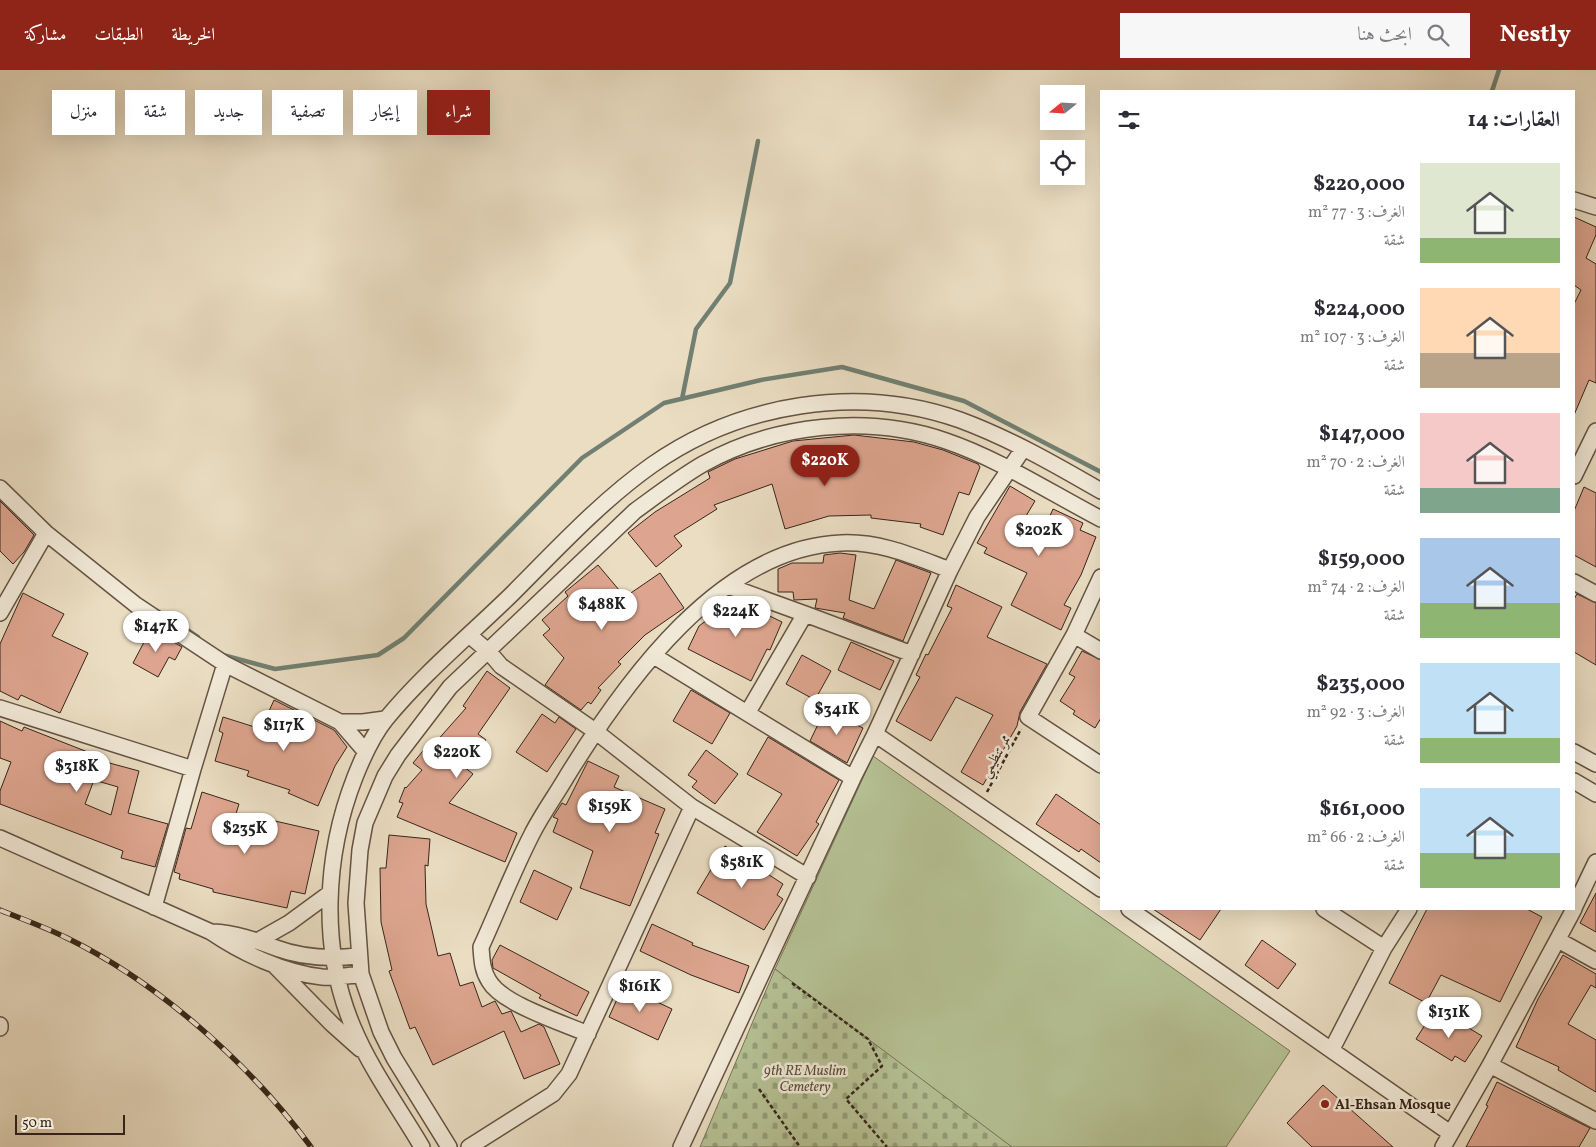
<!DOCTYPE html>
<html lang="ar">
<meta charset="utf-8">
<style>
body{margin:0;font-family:Vollkorn,Amiri,serif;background:#f7f7f7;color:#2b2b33;direction:rtl;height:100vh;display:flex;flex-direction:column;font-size:19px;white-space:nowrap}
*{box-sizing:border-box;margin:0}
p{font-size:16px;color:#7c7c81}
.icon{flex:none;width:28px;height:28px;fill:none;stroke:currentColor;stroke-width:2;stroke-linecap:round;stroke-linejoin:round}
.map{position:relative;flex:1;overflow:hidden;direction:ltr}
.drawer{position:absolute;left:1100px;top:20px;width:475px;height:820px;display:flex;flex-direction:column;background:#fff;border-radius:0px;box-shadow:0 5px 20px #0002;direction:rtl}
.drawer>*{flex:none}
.top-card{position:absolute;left:15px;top:20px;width:475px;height:45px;direction:rtl;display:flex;gap:10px}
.needle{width:32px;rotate:252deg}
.controls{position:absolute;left:1040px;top:15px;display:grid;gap:10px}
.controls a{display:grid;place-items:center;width:45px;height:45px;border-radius:0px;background:#fff;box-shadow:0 5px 20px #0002;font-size:25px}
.scale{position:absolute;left:15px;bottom:12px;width:110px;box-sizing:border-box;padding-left:5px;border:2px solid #372519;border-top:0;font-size:14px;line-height:18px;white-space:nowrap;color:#372519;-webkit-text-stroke:4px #f1e9d7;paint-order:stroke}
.price{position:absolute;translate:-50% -42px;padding:0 11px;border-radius:18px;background:#fff;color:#222;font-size:16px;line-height:32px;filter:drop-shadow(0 1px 2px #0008)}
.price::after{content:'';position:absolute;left:50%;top:30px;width:15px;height:11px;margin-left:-8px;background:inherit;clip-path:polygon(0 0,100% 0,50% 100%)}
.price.selected{background:#8f2418;color:#fff}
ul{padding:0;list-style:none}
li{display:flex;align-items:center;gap:15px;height:125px;padding:0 15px}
li span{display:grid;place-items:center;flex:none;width:140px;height:100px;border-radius:0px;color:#555}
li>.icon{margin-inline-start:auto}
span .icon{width:60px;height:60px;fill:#fffc;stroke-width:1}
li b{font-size:21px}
h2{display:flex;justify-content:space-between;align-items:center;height:60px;padding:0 15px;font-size:21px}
.tag{padding:0 18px;border-radius:0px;background:#fff;box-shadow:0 5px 20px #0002;font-size:18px;line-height:45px}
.tag.selected{background:#8f2418;color:#fff}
header{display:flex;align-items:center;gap:30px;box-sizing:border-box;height:70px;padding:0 25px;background:#8f2418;color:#fff}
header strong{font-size:24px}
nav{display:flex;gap:28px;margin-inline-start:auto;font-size:18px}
.search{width:350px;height:45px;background:#f7f7f7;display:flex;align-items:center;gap:12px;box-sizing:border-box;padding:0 18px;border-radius:0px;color:#7c7c81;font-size:19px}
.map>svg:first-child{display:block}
.green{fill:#b5c194;stroke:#767356}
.cemetery{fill:url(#cemetery-stones);stroke:#767356}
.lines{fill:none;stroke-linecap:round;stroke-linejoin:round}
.stream{stroke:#718072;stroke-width:4.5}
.building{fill:#dda58f;stroke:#372519;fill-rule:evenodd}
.minor-casing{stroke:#645343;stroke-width:18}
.path{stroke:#372519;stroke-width:2.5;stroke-dasharray:4 2.5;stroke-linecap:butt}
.minor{stroke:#f1e9d7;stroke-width:15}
.rail-casing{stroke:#372519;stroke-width:5.5}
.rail{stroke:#f1e9d7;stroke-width:4;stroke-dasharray:11;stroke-linecap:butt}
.poi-dot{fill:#8f2418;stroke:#f1e9d7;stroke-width:2}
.labels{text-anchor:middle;stroke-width:5;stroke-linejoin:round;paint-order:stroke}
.street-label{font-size:14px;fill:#372519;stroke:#f1e9d7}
.park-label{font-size:14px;font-style:italic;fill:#564c38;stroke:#f1e9d7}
.poi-label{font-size:14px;font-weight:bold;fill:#372519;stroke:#f1e9d7;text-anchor:start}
</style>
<header>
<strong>Nestly</strong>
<div class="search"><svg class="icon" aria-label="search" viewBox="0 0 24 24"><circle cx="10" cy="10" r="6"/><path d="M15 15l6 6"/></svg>ابحث هنا</div>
<nav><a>الخريطة</a><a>الطبقات</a><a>مشاركة</a></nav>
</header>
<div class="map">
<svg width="1596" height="1077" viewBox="0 0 1596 1077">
<defs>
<pattern id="cemetery-stones" width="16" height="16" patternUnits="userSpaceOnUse" patternTransform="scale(1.25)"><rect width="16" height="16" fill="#b5c194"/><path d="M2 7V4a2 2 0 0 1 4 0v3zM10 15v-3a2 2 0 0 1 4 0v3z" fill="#949d78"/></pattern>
</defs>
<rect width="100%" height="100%" fill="#eaddc2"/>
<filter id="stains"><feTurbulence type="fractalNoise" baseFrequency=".004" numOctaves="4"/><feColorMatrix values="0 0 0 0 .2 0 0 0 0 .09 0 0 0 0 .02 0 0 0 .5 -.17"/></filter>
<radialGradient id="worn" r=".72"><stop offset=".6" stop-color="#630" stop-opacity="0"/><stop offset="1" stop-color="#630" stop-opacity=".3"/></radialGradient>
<path class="green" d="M873 686 1290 981 1226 1077H1010L775 899Z"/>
<path class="cemetery" d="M775 899 1012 1077H700Z"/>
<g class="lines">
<path class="stream" d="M1492 21 1499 0
M682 329 696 259 730 213 758 71
M182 556 198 567
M223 585 275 599 378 585 404 568 582 388 664 333 761 310 842 297 964 331 1101 402"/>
</g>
<path class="building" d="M1574 147 1596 157V165L1586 188 1596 194V313L1589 310 1574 345V234L1581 220 1574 215Z
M854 365 914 372 943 380 978 394 980 397 969 425 959 422 943 465 920 457 921 454 871 448V445L829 446 785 459 772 414 714 435 717 439 674 466 682 476 656 497 628 463 655 442 710 408 708 402 735 389 793 371Z
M1010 416 1035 431 1014 466 1036 477 1053 439 1083 453 1080 460 1096 467 1081 505 1064 535 1071 538 1061 560 1011 535 1027 503 984 483 987 478 977 473Z
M1584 417 1596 423V497L1574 485V441Z
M0 431 34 465 24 482 13 494 0 481Z
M840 483 856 485 849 530 874 539 896 490 931 503 903 571 843 548 845 543 815 538 817 529 794 530 793 522H778V499L792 493H823L824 485Z
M598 495 625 527 660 503 684 538 645 565 618 592 621 594 598 618 601 620 591 634 588 632 581 640 545 615 564 588 543 565 550 559 542 550 568 526 565 522Z
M956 515 1002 537 987 567 1047 594 1020 642 1017 656 983 715 961 702 993 645 956 627 931 671 896 651 920 607 916 605 926 584 928 585 952 538 947 536Z
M23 523 64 544 52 566 88 583 60 643 21 625 18 630 0 621V574Z
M1577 524 1596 533V595L1574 582V529Z
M735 529 782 552 770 580 767 579 751 611 688 579 699 556Z
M151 559 182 577 175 590 169 587 158 607 133 593Z
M851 572 894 591 880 620 838 600Z
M1082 581 1101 590V648L1095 658 1073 644 1075 641 1060 631 1075 607 1069 604Z
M802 585 831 601 815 630 786 614Z
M487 601 510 618 478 664 486 670 463 696 473 704 449 733 517 763 505 792 397 747 403 733 399 732 405 717 406 718 422 700 413 693 432 670 435 673 466 638 463 636Z
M691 620 730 643 712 674 673 651Z
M274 630 334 660 347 677 335 696 318 736 288 723 290 720 247 706 249 701 215 691 223 663 219 661 223 647 261 659Z
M825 640 863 658 847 693 810 671Z
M542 644 555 653 559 647 576 659 547 702 516 682Z
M0 651 22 661 24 657 103 688 102 691 139 701 128 743 168 754 155 797 121 788 123 781 0 734V721L11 692 0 688ZM94 710 118 717 111 745 85 734Z
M768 667 839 710 816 752 819 754 797 786 757 762 782 724 747 704Z
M706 680 738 704 715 734 692 717 697 711 688 705Z
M588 691 619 706 614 717 665 739 655 763 659 764 630 836 580 818 593 781 553 762 558 749 553 747 562 733 566 735Z
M202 722 239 734 235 747 274 759 275 751 319 761 305 824 291 821 287 838 213 822V819L179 809 180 804 174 802 186 758 191 759Z
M1056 724 1101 755V793L1081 779 1079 782 1036 754Z
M389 765 430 769 428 796 425 795 426 834 438 886 450 883 460 916 473 912 482 937 495 931 502 944 511 941 521 962 539 954 544 957 560 994 524 1009 504 961 433 995 415 957 410 959 389 901 392 900 381 852 380 798H386Z
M725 776 783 814 777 825 783 829 764 860 697 823Z
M534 800 572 818 557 850 520 832Z
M1596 823V862L1580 853Z
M1153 839H1221L1200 870Z
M1427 839H1527L1542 847 1500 932 1441 905 1426 933 1389 913Z
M652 854 693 873 692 875 749 896 739 923 691 905 640 881Z
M1262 870 1296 894 1278 919 1245 895Z
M500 875 589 922 577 946 539 928 541 925 493 898 492 890Z
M1563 885 1596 904V918L1591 915 1568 954 1596 970V1022L1558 1000 1559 997 1516 977 1538 929Z
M623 916 672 939 658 970 609 947Z
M1432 944 1454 959 1459 952 1482 966 1465 992 1455 986 1452 991 1416 969Z
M1497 1012 1590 1058 1579 1077H1466L1488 1036 1486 1035Z
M1323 1015 1393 1077H1312L1287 1053Z"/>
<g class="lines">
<defs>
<path id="minor" d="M1574 130 1596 137
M1574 406 1596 361
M0 418 46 463 136 535 225 594 340 652 366 682
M1101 507 1074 565 1028 647 1101 695
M1574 512 1596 524
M728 516 805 544 748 642
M0 543 46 463
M805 544 912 584
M469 565 489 582 501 596 595 661 692 737 808 807
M1074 565 1101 581
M654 586 853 708
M0 638 193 699 154 837
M340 652H363L385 649
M875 664 1101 819
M1574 682 1596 694
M193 699 225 594
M1574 711 1596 724
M0 768 211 862C242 883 284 903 322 907 335 908 348 906 361 904
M1574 838 1596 792
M1129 839 1450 1063
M1324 839 1384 878
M212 862C236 863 255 870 276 878 303 888 331 889 358 886
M259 870 289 853 330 823
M1558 870 1596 891
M276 897 332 954 360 979
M0 955V958
M588 964C563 953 502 934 489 911 482 900 482 890 481 877 498 840 513 801 532 764 542 744 556 725 567 706 625 612 720 478 841 473 880 471 915 487 950 500
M1332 979 1384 878 1409 839
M1490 995 1596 1051
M422 1077C399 1038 371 1000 353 957 320 879 324 786 355 707 363 687 372 666 386 649 423 604 470 565 512 524 556 480 601 431 652 395 740 333 858 314 960 350 1009 368 1056 395 1101 421
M449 1077 394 988 381 962 361 904 356 833 360 780 365 753 385 706 398 685 450 617 635 441C657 425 679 408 703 394 775 354 868 344 946 371 999 389 1051 423 1101 449
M469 1077 553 1024 569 1004 692 737
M681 1077 853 708 875 664 950 500 977 447 1023 379
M1443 1077 1490 995 1574 839"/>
</defs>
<use href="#minor" class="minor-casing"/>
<path class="path" d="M987 722 1021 659
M792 913 868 969 882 996 846 1029 887 1077
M759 1019 800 1077"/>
<use href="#minor" class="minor"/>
<defs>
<path id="rail" d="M0 840C22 849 45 857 67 868 159 913 250 994 311 1077"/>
</defs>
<use href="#rail" class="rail-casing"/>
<use href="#rail" class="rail"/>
</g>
<circle class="poi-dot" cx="1325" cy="1034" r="5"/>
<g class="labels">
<g class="street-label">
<text transform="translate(995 686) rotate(-61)" y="5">ممر تنظيمي</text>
</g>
<g class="park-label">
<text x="805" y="1005">9th RE Muslim<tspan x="805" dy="16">Cemetery</tspan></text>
</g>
<g class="poi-label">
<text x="1335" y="1039">Al-Ehsan Mosque</text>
</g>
</g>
<rect width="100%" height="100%" filter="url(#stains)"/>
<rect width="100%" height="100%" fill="url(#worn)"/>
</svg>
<div class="controls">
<a><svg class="needle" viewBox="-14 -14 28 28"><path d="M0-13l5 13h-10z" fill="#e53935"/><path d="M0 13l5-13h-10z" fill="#7c7c81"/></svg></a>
<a><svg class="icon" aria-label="locate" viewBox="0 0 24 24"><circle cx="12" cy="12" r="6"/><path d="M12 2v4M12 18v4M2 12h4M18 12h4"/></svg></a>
</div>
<div class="scale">50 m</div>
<b class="price selected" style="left:825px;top:417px">$220K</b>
<b class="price" style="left:1039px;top:487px">$202K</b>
<b class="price" style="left:602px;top:561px">$488K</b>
<b class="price" style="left:736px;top:568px">$224K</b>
<b class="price" style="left:156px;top:583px">$147K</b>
<b class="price" style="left:837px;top:666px">$341K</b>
<b class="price" style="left:284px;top:682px">$117K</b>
<b class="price" style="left:457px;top:709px">$220K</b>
<b class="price" style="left:77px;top:723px">$318K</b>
<b class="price" style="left:610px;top:763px">$159K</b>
<b class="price" style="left:245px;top:785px">$235K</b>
<b class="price" style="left:742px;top:819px">$581K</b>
<b class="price" style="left:640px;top:943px">$161K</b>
<b class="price" style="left:1449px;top:969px">$131K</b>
<div class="top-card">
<a class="tag selected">شراء</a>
<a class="tag">إيجار</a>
<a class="tag">تصفية</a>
<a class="tag">جديد</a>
<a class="tag">شقة</a>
<a class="tag">منزل</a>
</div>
<section class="drawer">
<h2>العقارات: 14<svg class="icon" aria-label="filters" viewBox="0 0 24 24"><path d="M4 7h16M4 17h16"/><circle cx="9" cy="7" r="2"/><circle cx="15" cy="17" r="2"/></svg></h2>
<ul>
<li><span style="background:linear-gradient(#dfe7d0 75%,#8fb573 0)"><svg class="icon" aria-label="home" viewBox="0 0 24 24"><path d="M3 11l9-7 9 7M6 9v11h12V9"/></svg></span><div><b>$220,000</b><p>الغرف: 3 · 77 m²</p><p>شقة</p></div></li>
<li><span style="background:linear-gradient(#ffd9b3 65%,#b9a48a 0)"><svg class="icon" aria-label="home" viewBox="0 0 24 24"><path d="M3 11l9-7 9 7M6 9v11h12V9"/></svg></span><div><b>$224,000</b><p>الغرف: 3 · 107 m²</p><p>شقة</p></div></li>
<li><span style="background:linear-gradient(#f6c9c9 75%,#7fa58c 0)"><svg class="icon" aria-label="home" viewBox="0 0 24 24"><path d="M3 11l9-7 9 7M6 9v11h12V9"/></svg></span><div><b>$147,000</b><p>الغرف: 2 · 70 m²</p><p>شقة</p></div></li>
<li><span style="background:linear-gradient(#a9c7e8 65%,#8fb573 0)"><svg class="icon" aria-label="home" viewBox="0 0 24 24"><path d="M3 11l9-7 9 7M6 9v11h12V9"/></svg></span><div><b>$159,000</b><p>الغرف: 2 · 74 m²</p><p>شقة</p></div></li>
<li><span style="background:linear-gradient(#bfe0f5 75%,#8fb573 0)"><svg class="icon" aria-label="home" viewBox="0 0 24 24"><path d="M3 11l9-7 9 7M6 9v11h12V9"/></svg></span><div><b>$235,000</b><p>الغرف: 3 · 92 m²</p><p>شقة</p></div></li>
<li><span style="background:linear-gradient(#bfe0f5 65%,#8fb573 0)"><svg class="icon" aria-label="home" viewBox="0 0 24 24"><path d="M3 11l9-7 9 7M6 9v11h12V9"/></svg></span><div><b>$161,000</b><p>الغرف: 2 · 66 m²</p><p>شقة</p></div></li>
</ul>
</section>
</div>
